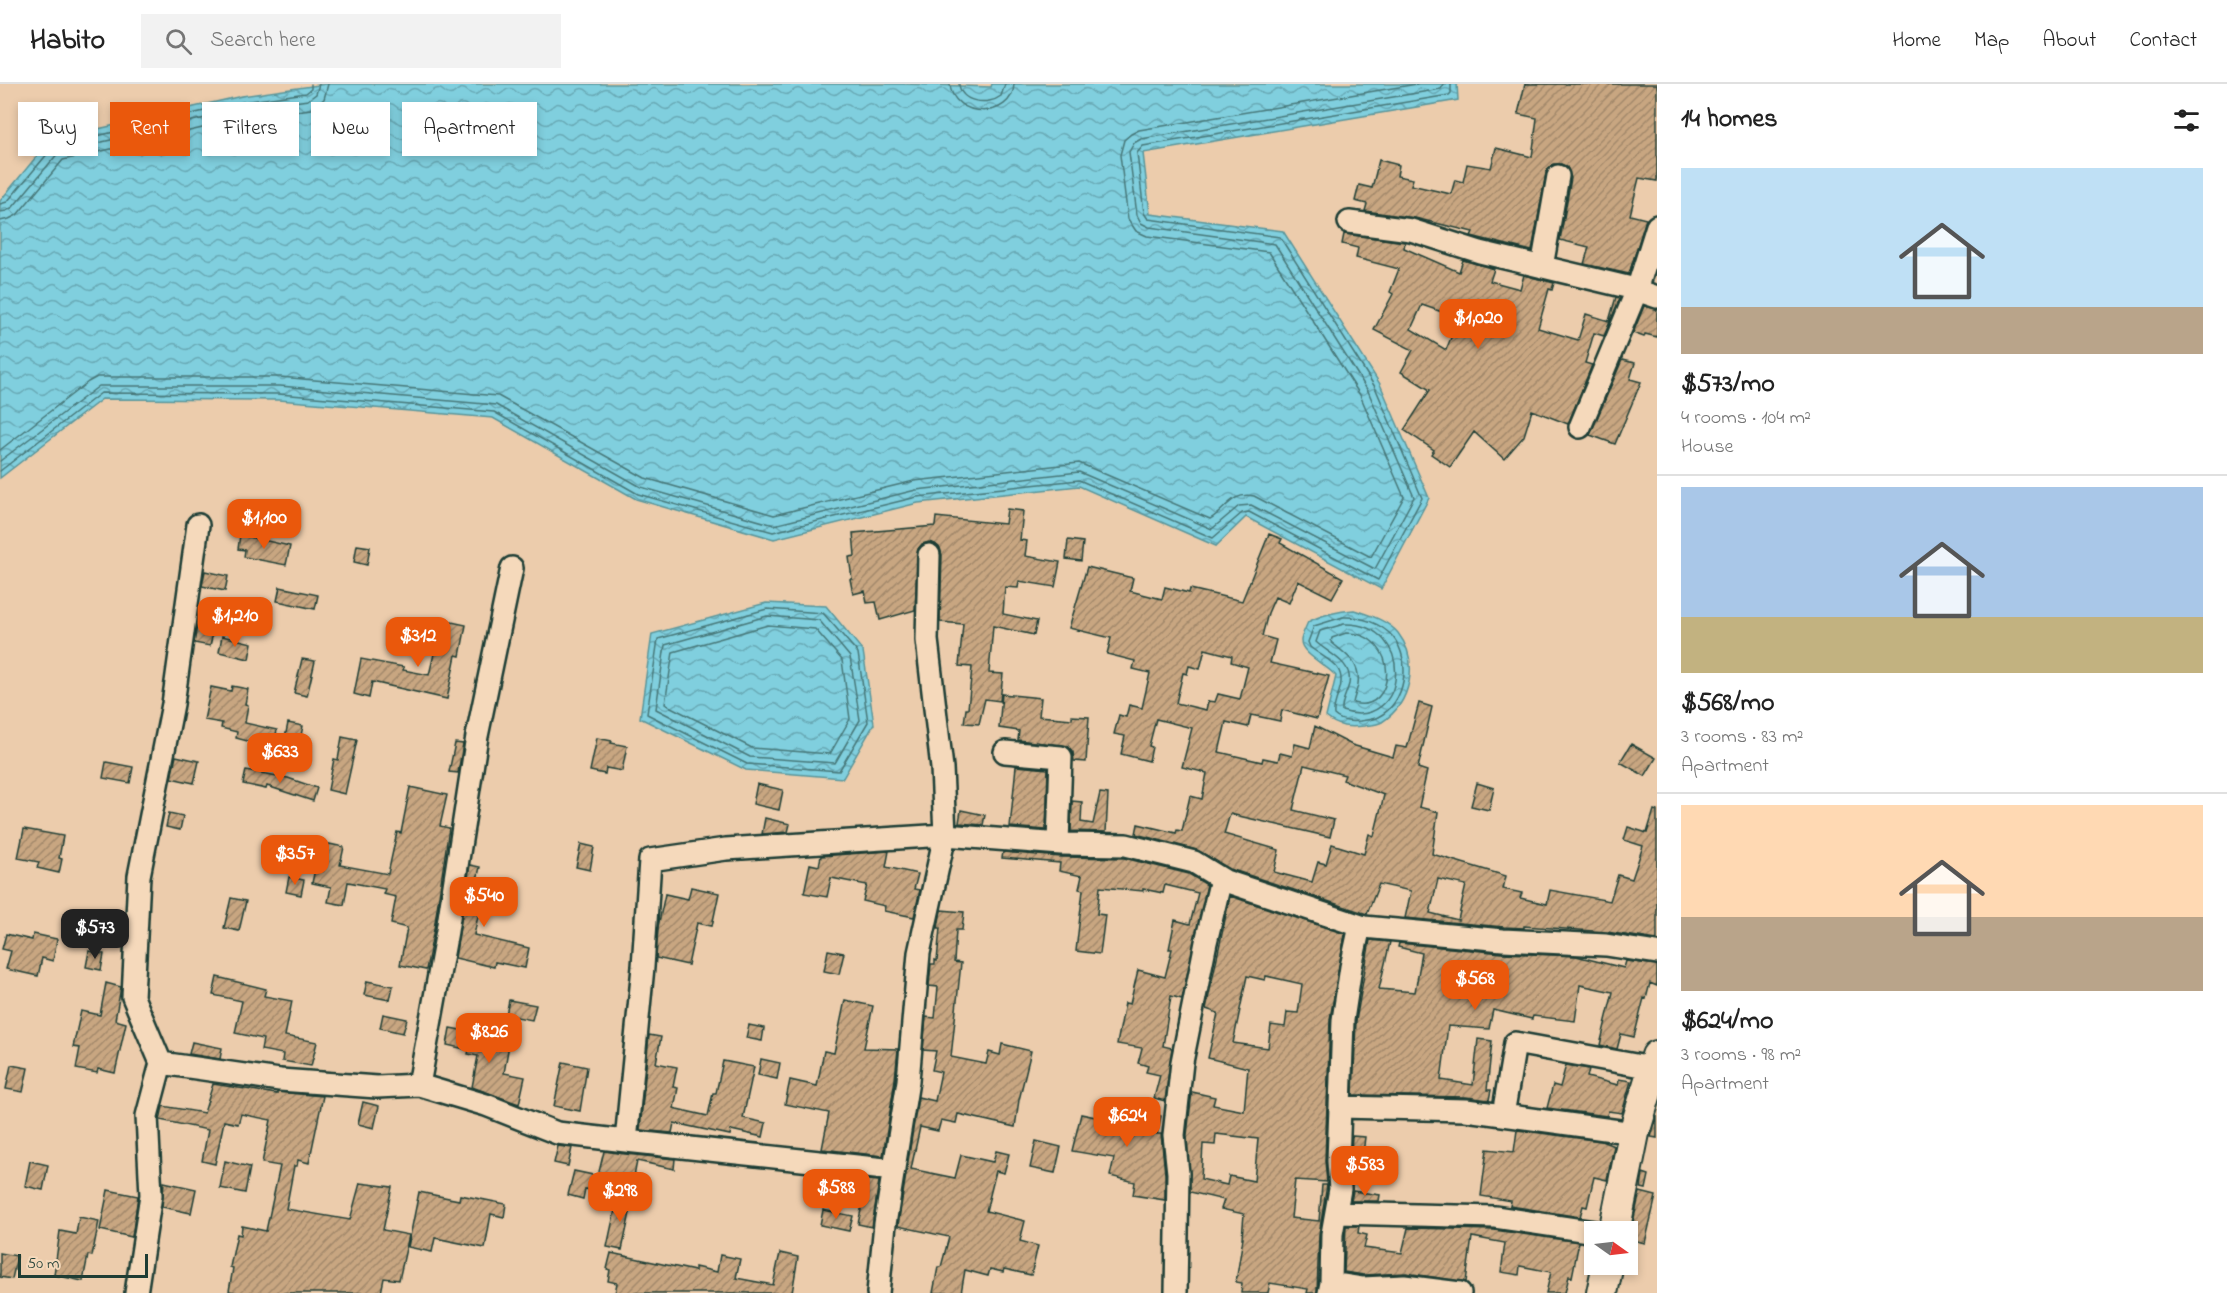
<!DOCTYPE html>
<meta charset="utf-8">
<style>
body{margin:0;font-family:"Indie Flower",sans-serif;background:#f2f2f2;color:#222;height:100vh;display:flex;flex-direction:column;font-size:22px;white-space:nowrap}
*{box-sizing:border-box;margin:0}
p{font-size:20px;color:#767676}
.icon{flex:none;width:33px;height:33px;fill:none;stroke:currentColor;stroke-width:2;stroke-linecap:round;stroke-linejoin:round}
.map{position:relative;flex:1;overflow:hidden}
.drawer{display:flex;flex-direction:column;background:#fff;width:570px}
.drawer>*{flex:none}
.banner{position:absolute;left:18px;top:18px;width:570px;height:54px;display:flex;gap:12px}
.needle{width:39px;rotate:104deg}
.tools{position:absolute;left:1584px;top:1137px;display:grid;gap:12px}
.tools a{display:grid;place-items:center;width:54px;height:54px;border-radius:0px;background:#fff;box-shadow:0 3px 9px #0003;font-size:30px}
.scale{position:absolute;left:18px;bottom:15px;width:130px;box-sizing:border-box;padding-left:6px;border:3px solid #1f3d34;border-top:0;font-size:16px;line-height:21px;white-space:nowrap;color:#1f3d34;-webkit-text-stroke:4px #f5d9bb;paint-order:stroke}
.price{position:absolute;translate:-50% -51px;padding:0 14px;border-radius:12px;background:#ea580c;color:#fff;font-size:20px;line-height:39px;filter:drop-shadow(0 2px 3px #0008)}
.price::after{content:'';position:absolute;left:50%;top:36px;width:18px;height:14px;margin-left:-9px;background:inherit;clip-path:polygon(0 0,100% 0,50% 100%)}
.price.on{background:#222;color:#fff}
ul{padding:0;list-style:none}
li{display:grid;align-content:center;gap:12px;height:318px;padding:0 24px}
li+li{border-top:2px solid #e0e0e0}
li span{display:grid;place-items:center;height:186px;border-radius:0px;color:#555}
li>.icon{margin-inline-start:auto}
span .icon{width:108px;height:108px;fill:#fffc;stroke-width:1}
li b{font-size:26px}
h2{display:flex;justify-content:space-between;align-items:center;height:72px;padding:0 24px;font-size:26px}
.tag{padding:0 21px;border-radius:0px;background:#fff;box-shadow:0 3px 9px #0003;font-size:21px;line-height:54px}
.tag.on{background:#ea580c;color:#fff}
header{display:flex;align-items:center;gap:36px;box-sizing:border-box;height:84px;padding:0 30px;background:#fff;border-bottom:2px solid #e0e0e0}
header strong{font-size:28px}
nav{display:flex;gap:33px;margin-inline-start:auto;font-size:21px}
.search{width:420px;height:54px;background:#f2f2f2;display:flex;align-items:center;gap:15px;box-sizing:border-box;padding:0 21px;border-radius:0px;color:#767676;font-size:22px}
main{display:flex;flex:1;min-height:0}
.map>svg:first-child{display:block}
.water{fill:url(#water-waves);stroke:#59959a;stroke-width:1.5}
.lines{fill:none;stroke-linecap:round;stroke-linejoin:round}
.shore{stroke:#467778;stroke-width:1.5}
.building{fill:url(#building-hatch);stroke:#1f3d34;stroke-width:1.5;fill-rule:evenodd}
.street-casing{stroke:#1f3d34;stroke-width:26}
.secondary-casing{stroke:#1f3d34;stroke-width:34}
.street{stroke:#f5d9bb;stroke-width:21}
.secondary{stroke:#f5d9bb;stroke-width:30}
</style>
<header>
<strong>Habito</strong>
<div class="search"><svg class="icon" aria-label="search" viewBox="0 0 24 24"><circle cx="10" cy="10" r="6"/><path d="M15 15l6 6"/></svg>Search here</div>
<nav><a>Home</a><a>Map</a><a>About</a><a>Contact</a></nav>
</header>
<main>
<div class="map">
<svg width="1657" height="1209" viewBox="0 0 1657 1209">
<defs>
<pattern id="water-waves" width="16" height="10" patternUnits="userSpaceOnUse" patternTransform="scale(1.5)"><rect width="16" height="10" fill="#80cfde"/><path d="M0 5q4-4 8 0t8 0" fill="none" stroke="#68a9b5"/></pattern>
<pattern id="building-hatch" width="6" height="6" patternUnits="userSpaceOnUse" patternTransform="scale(1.5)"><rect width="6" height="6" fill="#c8a681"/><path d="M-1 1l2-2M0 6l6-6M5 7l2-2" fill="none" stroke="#a2886a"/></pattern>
</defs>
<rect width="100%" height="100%" fill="#ecccac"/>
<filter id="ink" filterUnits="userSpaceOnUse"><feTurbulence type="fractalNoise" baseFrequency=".0167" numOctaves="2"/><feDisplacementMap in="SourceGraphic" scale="12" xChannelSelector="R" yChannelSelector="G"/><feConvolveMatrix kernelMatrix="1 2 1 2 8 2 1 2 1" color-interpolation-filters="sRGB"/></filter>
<g filter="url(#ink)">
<path class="water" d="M326 0H903L991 3 992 0H1457L1458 16 1143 69 1150 130 1283 147 1380 300 1429 414 1381 505 1246 433 1216 462 1079 402 918 419 774 455 636 415 493 334 279 316 102 315 0 394V117L50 56 242 12Z
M766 519 826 522 863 567 874 640 843 694 746 686 640 634 652 550Z
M1354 526C1369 531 1387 536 1398 549 1420 578 1411 619 1382 638 1377 641 1370 641 1364 642 1349 644 1338 643 1326 633L1336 592C1328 582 1301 570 1301 557 1301 552 1306 543 1308 538 1320 531 1340 527 1354 526Z"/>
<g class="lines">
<path class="shore" d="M950 0C952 35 1013 36 1014 0
M959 0C961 19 988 22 1001 12L1005 0
M0 120 7 118 54 62 243 18 306 9 311 5V0
M0 128 6 127 13 123 59 68 244 25 308 16 316 10 319 0
M0 137 9 135 17 131 63 76 246 34 311 25 324 15 328 0
M0 366 88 298 97 293H280L498 312 645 394 774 431 914 397 1079 379 1210 435C1226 426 1232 407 1254 412L1371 473 1404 413 1360 311 1269 168 1147 152 1136 147 1128 135 1120 71 1124 56 1131 50 1139 46 1417 0
M0 377 99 302H280L496 321 641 403 774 441 916 406 1079 388 1212 445 1239 422 1251 421 1375 485 1414 413 1368 307 1275 160 1149 143 1141 139 1137 131 1129 68 1134 59 1141 55 1441 5 1444 0
M0 387 101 309 279 310 494 328 638 410 773 448 917 413 1079 396 1213 454 1242 429 1249 428 1378 496 1422 414 1375 303 1280 153 1148 135 1144 129 1137 69 1143 62 1449 11 1451 9V0
M767 525 823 529 858 569 868 638 839 687 747 680 647 630 658 555Z
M767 532 819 536 850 573 860 636 835 679 750 673 656 625 665 561Z
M1343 533C1360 532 1381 539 1393 553 1412 577 1406 619 1378 633 1373 636 1365 636 1360 637 1351 638 1340 637 1334 631 1333 623 1336 616 1339 608 1348 581 1327 577 1310 563L1308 558 1314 542Z
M1344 540C1417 538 1409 649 1342 627 1341 618 1347 609 1349 600 1353 578 1329 570 1316 558L1320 547Z
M768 541 815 545 842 576 850 635 830 670 752 664 665 620 673 568Z
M1346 549C1401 549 1397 631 1353 619 1354 613 1357 607 1358 600 1361 578 1345 570 1331 558L1332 554Z"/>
</g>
<path class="building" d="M1525 0H1657V97L1639 94 1630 131 1646 135 1629 190 1584 180 1589 163 1560 156 1571 94 1567 83 1561 80H1553L1546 89 1532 167 1471 152 1473 148 1415 134 1365 127 1367 120 1355 117 1359 101 1372 104 1379 76 1399 81 1397 92 1413 95 1411 101 1451 110 1455 96 1463 98 1467 80 1491 84 1496 64 1532 73 1537 34 1518 30Z
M1344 150 1405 158 1404 164 1459 188 1463 176 1494 185 1490 197 1520 205 1524 191 1554 199 1552 206 1549 205 1538 244 1578 256 1586 230 1609 237 1616 213 1620 214 1604 252 1594 249 1585 279 1592 281 1568 340 1532 326 1524 352 1504 375 1474 348 1450 383 1431 370 1434 366 1404 346 1430 306 1401 288 1413 266 1374 246 1393 210 1390 208 1399 185 1356 174 1358 164 1342 160ZM1422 221 1459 234 1446 266 1411 245Z
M1644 222 1657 225V253L1645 250 1644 253 1633 249Z
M1622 276 1635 279 1630 295 1641 298 1615 360 1590 351Z
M1007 425 1023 427 1020 456 1027 457 1025 472 1060 478 1055 503 1019 497 1018 504 1005 503 1003 530 1037 537 1034 551 993 542 989 589 1003 590 1000 617 985 615 979 640 964 639 966 625H968L972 583 959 582 963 540 940 538 942 471 940 464 935 460 929 458 922 460 918 465 915 526 880 536 876 518 867 519 865 507 853 510 850 495H852L849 473 855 472 853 449 935 442 936 433 1005 440Z
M1269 450 1282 455 1280 459 1343 494 1332 514 1298 497 1289 519 1275 513 1268 529 1262 552 1276 556 1270 579 1329 592 1317 635 1282 626 1280 637 1251 631 1248 643 1226 638 1219 668 1262 678 1263 674 1278 677 1280 669 1292 672 1295 660 1310 664 1315 642 1352 661 1393 673 1396 662 1407 664 1419 619 1432 623 1418 684 1427 687 1419 723 1438 728 1432 770 1506 792 1503 805 1522 809 1520 814 1547 820 1550 806 1610 817 1618 791 1632 795 1643 762 1624 756 1628 743 1647 749 1654 726 1657 727V856L1607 848 1524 842V844L1504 843 1405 834 1411 807 1379 800 1367 830 1230 785 1197 766 1136 750 1138 740 1176 749 1177 746 1182 747 1190 712 1202 715 1207 689 1182 683 1192 644 1156 635 1149 662 1152 663 1149 677 1121 670 1125 652 1114 650 1119 631 1126 633 1129 621 1142 624 1150 589 1133 585 1135 577 1107 570 1111 554 1069 544 1087 483 1133 494 1130 507 1162 515 1165 503 1189 509 1190 505 1242 517ZM1205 565 1232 572 1231 578 1248 583 1240 615 1218 610 1215 618 1208 617 1206 626 1176 619 1183 589 1187 590 1189 582 1200 585ZM1304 681 1345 691 1343 696 1384 711 1374 752 1369 750 1364 770 1332 760 1326 780 1318 778 1312 798 1274 788 1279 766 1224 750 1230 730 1330 753 1334 736 1293 726ZM1438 795 1466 801 1458 836 1430 829Z
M240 451 290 462 286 481 244 473 245 466 238 465Z
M1068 456 1083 458 1081 477 1066 475Z
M357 461 370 463 367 481 354 478Z
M205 487 228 492 225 507 202 502Z
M280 503 318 511 315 525 277 517Z
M442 536 466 541 460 572 456 571 447 615 372 598 369 614 354 610 361 575 404 583 403 586 429 591Z
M197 542 214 545 210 562 194 559Z
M222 552 252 559 249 575 219 568Z
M302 575 315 577 307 612 294 609Z
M232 602 248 605 245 620 248 621 245 639 277 646 273 664 236 654 237 648 221 644 222 639 204 636 211 603 231 607Z
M1002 610 1041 614 1039 632 1072 635V632L1089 633 1086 678 1074 677 1073 668 1068 662 1018 656 1019 647 999 644Z
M288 639 303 642 300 656 285 654Z
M342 653 357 656 345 710 328 706 334 675 338 676Z
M597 654 612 657 611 659 627 662 622 687 606 684 605 690 590 687Z
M455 659 463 660 458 689 449 688Z
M1631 660 1656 674 1645 692 1620 678Z
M176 672 199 677 194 699 171 694Z
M106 678 133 683 130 699 103 694Z
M1016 682 1048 685 1046 746 1010 743Z
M246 686 288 694 317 704 313 717 267 702 266 705 243 700Z
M1477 699 1494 704 1489 726 1471 722Z
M757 700 783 706 779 726 753 720Z
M410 703 447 711 440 742 449 744 434 845 426 886 400 881 407 844 391 840 396 813 383 810 385 805 348 798 344 821 328 818 331 803 312 799 315 785 323 787 329 760 344 763 340 781 388 790 397 748 401 749Z
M1100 709 1108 710 1106 748 1071 747 1072 717 1082 718 1081 738 1093 740Z
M961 726 985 731 983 741 959 739Z
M169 729 183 732 180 746 166 743Z
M765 734 790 740 788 748 762 750Z
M24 745 63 752 59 774 62 775 59 789 37 784 39 778 18 774Z
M581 760 594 763 590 786 576 783Z
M889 767 886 783 918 790 914 805 920 806 914 833 884 827 885 822 863 817 867 801 831 794 827 813 804 809 810 780 819 782 821 772Z
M1003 768 1061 773 1124 774 1189 790 1207 801 1182 915 1171 912 1163 962 1172 964 1165 1017 1154 1014 1160 991 1146 988 1148 982 1138 979 1142 964 1117 960 1125 919 1130 920 1138 886 1165 893 1172 865H1169L1175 836 1190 840 1198 809 1165 801 1163 809 1143 805V807L1100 803 1097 830 1105 831 1100 870 1076 867 1083 806 1079 805 1082 792 1059 787 1060 779 1002 774Z
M470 781 480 783 477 796 501 801 496 827 480 823 474 851 529 864 525 884 495 878 494 883 455 874Z
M289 793 304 796 301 811 286 808Z
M691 803 719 809 712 842 697 839 688 881 656 874 658 843 665 810 688 815Z
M1230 812 1345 850 1330 935 1325 1077 1327 1098 1295 1096 1291 1134 1319 1137 1322 1101H1327L1319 1150 1317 1209H1307L1308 1205 1270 1199 1268 1209H1241L1242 1199 1236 1198 1243 1154H1242L1244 1130 1221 1125 1224 1116 1190 1108 1187 1051 1192 1008 1215 1013 1213 1021 1244 1027 1248 984 1208 974 1218 929 1206 925ZM1247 892 1265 896 1266 892 1302 900 1298 929 1287 928 1285 943 1271 941 1268 964 1233 959ZM1216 1050 1258 1055 1254 1097 1229 1092 1227 1101 1201 1095 1203 1060 1215 1061Z
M231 814 246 817 239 847 224 844Z
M941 826 964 828 962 846H956L954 878 961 879 951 973 986 980 989 968 1000 971 1002 960 1031 967 1019 1016 1015 1043 958 1030 956 1039 941 1036 938 1047 920 1043 911 1085 955 1094 961 1071 993 1078 996 1067 1009 1070 1004 1089 996 1087 986 1127 1025 1137 1020 1157 1038 1162 1031 1191 1004 1185 1003 1188 990 1185 988 1192 965 1186 961 1209H933L938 1183H941L949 1153 898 1142 918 1013 935 1017 941 988 932 986 936 967 923 966 926 933 935 934 938 903 929 902 931 880H935V876L937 877 940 844H938Z
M6 850 32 856 33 850 57 855 53 877 42 874 38 892 6 885 11 867 2 865Z
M1370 856 1390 858 1379 905 1415 908 1422 869 1398 863 1399 859 1502 869 1576 872 1624 884 1626 877 1657 881V902L1650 899 1646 915 1644 914 1634 953 1621 950 1617 965 1600 961 1613 908 1580 901 1575 937 1533 932 1532 935 1493 926 1489 945 1448 942 1441 996 1473 1001 1478 955 1492 957 1487 1006H1491L1489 1016 1466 1013 1353 1011 1356 937Z
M828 866 844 869 839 890 824 887Z
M89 867 104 870 101 886 86 883Z
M217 893 266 905 264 912 292 917 285 952 317 958 311 982 282 977 283 970 261 966 263 955 235 949 242 917 213 911Z
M367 897 393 902 390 916 364 911Z
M106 899 121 903 115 936 126 939 115 989 98 985 97 989 76 985 80 964 73 963 81 927 100 931Z
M509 916 536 921 532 936 506 931Z
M845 916 873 922 864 964 898 965 895 995 883 1072 822 1065 829 1029 785 1020 790 996 817 1002 824 967 834 969Z
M383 930 407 935 403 949 380 944Z
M749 941 764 944 762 957 746 954Z
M450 944 510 955 504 989 525 993 519 1020 472 1003 478 972 468 970 469 966 447 961Z
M649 951 661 953 656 979 677 983 673 1003 678 1004 674 1024 677 1025 708 1032 713 1009H716L723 977 754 983 743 1034 766 1039 763 1053 731 1046 730 1051 674 1039 672 1049 640 1046Z
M192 958 222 964 220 975 189 970Z
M761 975 780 979 777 995 758 991Z
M563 978 587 983 580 1027 554 1022Z
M11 981 28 984 23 1008 6 1005Z
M1566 981 1589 985 1587 993 1618 1001 1619 995 1631 997 1622 1029 1608 1027 1607 1032 1547 1024 1553 1001 1560 1003Z
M213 1000 277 1010V1008L323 1012 309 1079 298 1076 297 1082H294L286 1125 350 1136 360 1099 392 1103 383 1146 409 1151 399 1196 384 1194 381 1209H239L229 1207 233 1184 230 1183 237 1150 241 1151 242 1142 266 1147 280 1082 262 1079 271 1036 241 1030 238 1040 224 1037 215 1080 202 1077 208 1046 160 1036 163 1022 204 1029Z
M363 1018 379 1022 374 1044 358 1040Z
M1107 1026 1132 1031 1134 1026 1161 1032 1157 1050H1161L1165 1090V1116L1133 1111 1135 1098 1110 1092 1114 1074 1072 1067 1081 1030 1105 1035Z
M1657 1032V1054L1651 1053Z
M1517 1046 1601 1057 1614 1062 1607 1096 1594 1093 1587 1123 1583 1122 1580 1133 1510 1122 1511 1117 1481 1112 1487 1065 1514 1068Z
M1352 1052 1365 1053 1363 1070 1351 1069Z
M1036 1057 1061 1063 1055 1089 1030 1084Z
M558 1062 572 1064 568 1082 554 1079Z
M604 1067 625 1070 675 1075 674 1085 637 1077 630 1114 585 1105 583 1115 568 1111 574 1087 598 1092Z
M30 1077 48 1081 43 1106 25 1102Z
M225 1077 250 1083 245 1109 220 1104Z
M1643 1089 1649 1091 1646 1105 1641 1104Z
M836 1093 879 1097 872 1143 858 1140 866 1102 836 1095Z
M164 1098 196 1105 191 1129 162 1123Z
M108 1106 138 1112 132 1153 100 1146Z
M1353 1107 1380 1111 1379 1117H1351Z
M419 1108 459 1116 460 1111 506 1120 504 1133 491 1130 485 1164 435 1154 432 1168 408 1163Z
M1640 1108 1656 1112 1645 1159 1629 1155Z
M618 1112 633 1115 622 1166 607 1163Z
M823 1126 853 1132 849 1147 820 1141Z
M79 1133 99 1137 92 1172 88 1171 83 1197 54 1191 60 1147 76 1150Z
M1346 1142H1359L1358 1149 1367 1151 1364 1164 1402 1169 1408 1144 1494 1146 1579 1158 1572 1193 1569 1192 1565 1209H1546L1551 1188 1520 1182 1519 1191 1501 1188 1505 1159 1472 1153 1466 1198 1406 1189 1364 1191 1344 1188Z
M0 1169 17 1172 12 1195 0 1193Z
M611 1169 695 1187V1183L717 1188 720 1171 740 1175 736 1194 773 1201 780 1169 798 1173 792 1209H615L617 1199 608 1197 610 1186 607 1185Z"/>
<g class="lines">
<defs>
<path id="street" d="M1349 138 1411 146 1480 168 1627 203 1657 213
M1542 183 1558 92
M1580 343 1637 206 1657 142
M1005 668 1061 673 1058 759
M1360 842 1351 883 1343 936 1340 1023 1466 1026 1634 1049
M161 979 133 913 139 792 173 620 198 441
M419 1001 447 847 477 652 512 484
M1503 1031 1515 959 1652 984
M626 1057 894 1086
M1337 1129 1495 1133 1595 1148
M1331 1199 1332 1150 1340 1105 1338 1077 1340 1023
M136 1209 151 1111 147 1032 161 979 280 996 377 1003 419 1001 486 1021 557 1049 626 1057 643 883 650 776 726 765 945 751 942 684 927 556 929 471
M878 1209 885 1140 908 997 919 869 945 751 1061 760 1126 761 1194 778 1225 797 1364 843 1503 856 1606 861 1657 869
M1176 1209 1178 1089 1174 1051 1182 978 1206 858 1221 795
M1329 1209 1331 1199 1363 1204 1404 1202 1460 1209"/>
<path id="secondary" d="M1614 1148 1634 1049 1657 972
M1602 1209 1608 1180"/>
</defs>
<use href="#street" class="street-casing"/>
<use href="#secondary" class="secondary-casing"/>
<use href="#street" class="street"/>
<use href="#secondary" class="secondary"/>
</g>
</g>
</svg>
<div class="tools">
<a><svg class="needle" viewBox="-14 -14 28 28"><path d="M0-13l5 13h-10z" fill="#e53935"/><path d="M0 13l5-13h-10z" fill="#767676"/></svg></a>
</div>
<div class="scale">50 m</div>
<b class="price" style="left:1478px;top:266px">$1,020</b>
<b class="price" style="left:264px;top:466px">$1,100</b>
<b class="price" style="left:235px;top:564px">$1,210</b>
<b class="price" style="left:418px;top:584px">$312</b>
<b class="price" style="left:280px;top:700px">$633</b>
<b class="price" style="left:295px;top:802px">$357</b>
<b class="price" style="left:484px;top:844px">$540</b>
<b class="price on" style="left:95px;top:876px">$573</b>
<b class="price" style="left:1475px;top:927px">$568</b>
<b class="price" style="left:489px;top:980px">$826</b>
<b class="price" style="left:1127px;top:1064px">$624</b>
<b class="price" style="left:1365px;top:1113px">$583</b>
<b class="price" style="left:836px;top:1136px">$588</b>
<b class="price" style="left:620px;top:1139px">$298</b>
<div class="banner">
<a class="tag">Buy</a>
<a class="tag on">Rent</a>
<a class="tag">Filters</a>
<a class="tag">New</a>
<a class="tag">Apartment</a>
</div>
</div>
<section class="drawer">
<h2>14 homes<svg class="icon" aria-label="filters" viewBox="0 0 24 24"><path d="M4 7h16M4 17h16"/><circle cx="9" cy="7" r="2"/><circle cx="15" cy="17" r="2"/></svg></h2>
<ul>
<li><span style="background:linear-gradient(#bfe0f5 75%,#b9a48a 0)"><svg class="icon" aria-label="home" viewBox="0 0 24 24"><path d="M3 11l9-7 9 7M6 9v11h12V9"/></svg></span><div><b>$573/mo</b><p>4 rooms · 104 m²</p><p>House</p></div></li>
<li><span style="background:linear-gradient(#a9c7e8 70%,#c2b280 0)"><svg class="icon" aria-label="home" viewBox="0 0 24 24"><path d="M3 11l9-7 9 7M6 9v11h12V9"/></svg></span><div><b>$568/mo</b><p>3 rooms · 83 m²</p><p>Apartment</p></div></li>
<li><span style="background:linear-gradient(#ffd9b3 60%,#b9a48a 0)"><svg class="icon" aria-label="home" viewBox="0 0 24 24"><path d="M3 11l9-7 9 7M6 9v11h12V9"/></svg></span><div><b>$624/mo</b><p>3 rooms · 98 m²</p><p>Apartment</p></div></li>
</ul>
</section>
</main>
